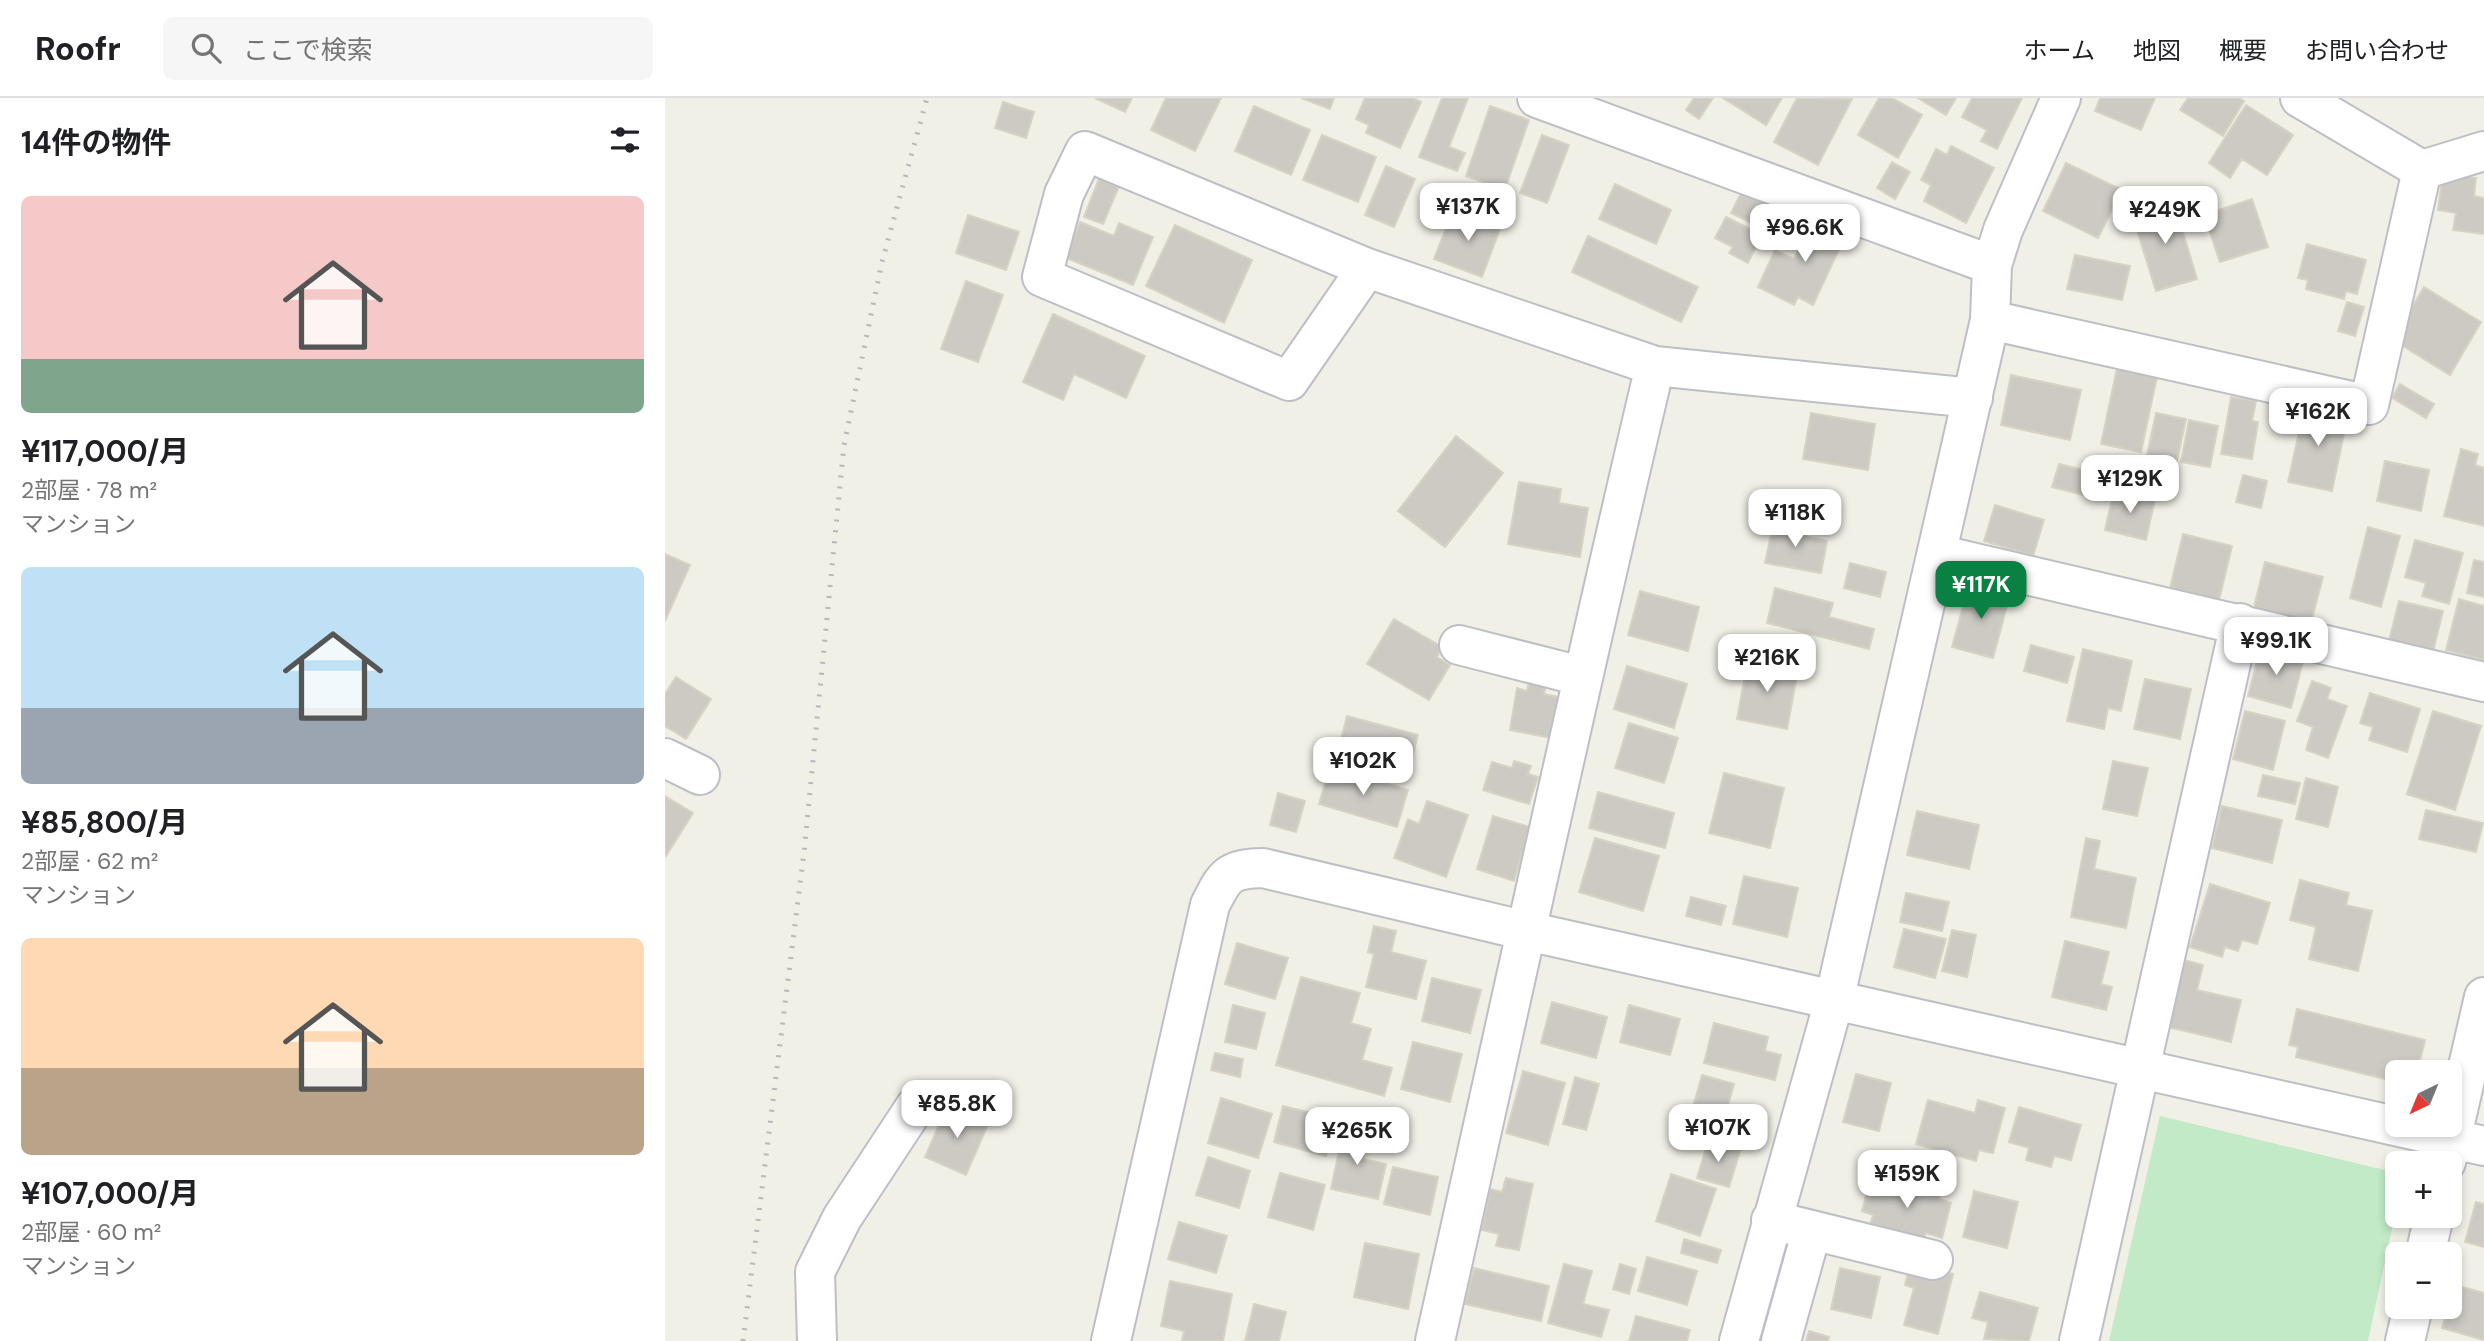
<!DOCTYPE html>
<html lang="ja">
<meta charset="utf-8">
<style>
body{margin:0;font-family:"DM Sans","Noto Sans JP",sans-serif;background:#f6f6f6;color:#202124;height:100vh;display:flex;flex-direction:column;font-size:26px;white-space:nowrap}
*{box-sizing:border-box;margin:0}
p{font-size:23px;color:#757577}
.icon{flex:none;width:38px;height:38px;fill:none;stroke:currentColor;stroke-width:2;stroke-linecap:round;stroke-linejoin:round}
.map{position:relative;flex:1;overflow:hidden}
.side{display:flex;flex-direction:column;background:#fff;width:665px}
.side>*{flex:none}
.needle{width:46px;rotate:223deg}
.controls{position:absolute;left:1720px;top:962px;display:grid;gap:14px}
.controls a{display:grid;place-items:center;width:77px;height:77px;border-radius:10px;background:#fff;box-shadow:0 4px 10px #0003;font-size:35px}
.price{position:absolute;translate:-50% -60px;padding:0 16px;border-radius:14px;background:#fff;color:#222;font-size:23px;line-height:46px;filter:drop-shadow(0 2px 4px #0008)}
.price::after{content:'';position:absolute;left:50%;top:42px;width:21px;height:16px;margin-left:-10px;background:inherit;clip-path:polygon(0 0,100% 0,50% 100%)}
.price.on{background:#0b8043;color:#fff}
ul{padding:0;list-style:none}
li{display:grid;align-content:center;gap:14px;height:371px;padding:0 21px}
li span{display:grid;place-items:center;height:217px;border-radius:10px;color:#555}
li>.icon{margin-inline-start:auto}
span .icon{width:126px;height:126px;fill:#fffc;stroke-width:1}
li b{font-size:30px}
h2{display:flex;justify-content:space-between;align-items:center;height:84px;padding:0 21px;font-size:30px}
header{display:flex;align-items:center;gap:42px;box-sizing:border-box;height:98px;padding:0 35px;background:#fff;border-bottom:2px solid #e0e0e0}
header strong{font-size:33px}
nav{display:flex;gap:38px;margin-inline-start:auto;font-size:24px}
.search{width:490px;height:63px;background:#f6f6f6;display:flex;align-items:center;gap:18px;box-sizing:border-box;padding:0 24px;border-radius:10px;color:#757577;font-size:26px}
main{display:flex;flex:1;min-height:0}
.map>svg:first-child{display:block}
.green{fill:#c2eac7}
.building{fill:#cccac3;stroke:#d7d3c4;stroke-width:2}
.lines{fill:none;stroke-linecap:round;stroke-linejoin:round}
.minor-casing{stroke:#bebfc6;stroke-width:42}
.minor{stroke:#fff;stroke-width:38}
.rail{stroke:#b7b8b9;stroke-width:5;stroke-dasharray:2 9;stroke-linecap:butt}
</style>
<header>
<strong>Roofr</strong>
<div class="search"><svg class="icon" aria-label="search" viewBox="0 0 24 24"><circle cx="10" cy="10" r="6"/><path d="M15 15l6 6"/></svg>ここで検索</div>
<nav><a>ホーム</a><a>地図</a><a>概要</a><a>お問い合わせ</a></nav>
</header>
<main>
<section class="side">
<h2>14件の物件<svg class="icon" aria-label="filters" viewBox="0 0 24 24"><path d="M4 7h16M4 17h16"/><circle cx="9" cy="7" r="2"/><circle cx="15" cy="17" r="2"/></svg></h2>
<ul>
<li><span style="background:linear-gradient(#f6c9c9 75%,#7fa58c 0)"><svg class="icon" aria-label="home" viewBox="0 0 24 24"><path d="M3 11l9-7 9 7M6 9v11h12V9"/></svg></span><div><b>¥117,000/月</b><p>2部屋 · 78 m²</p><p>マンション</p></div></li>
<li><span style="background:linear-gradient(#bfe0f5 65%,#9aa5b1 0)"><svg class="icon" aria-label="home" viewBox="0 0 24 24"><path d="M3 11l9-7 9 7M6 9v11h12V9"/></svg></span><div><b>¥85,800/月</b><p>2部屋 · 62 m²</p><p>マンション</p></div></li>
<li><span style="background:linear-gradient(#ffd9b3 60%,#b9a48a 0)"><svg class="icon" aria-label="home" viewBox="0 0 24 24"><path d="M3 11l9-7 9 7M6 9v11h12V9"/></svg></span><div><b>¥107,000/月</b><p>2部屋 · 60 m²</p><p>マンション</p></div></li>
</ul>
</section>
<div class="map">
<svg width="1819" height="1243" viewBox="0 0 1819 1243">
<rect width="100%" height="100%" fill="#f1f0e7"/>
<path class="green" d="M1495 1018 1732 1075V1107L1703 1243H1444Z"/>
<path class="building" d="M430 0H467L460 14Z
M501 0H556L530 53 486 32Z
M636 0H669L665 11Z
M700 0H748L756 4 735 50 701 35 704 27 691 21Z
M777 0H803L784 49 800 55 792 73 754 59Z
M1029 0H1048L1034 21 1021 12Z
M1058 0H1117L1101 27Z
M1132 0 1187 1 1153 67 1109 44Z
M1214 0H1227L1257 17 1233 60 1193 37Z
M1253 0H1291L1281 17Z
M1307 0H1357L1332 51 1316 43 1322 32 1297 19Z
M1435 0H1490L1476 32 1430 13Z
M1523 0H1574L1579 3 1558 38 1515 12Z
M338 4 369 14 361 40 330 30Z
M1581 7 1628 37 1602 77 1577 61 1565 80 1544 65Z
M589 8 645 32 626 77 570 53Z
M825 8 864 22 840 91 801 78Z
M657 37 711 59 693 104 638 82Z
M877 37 904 47 882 105 855 95Z
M1286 48 1329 70 1301 125 1259 103 1266 87 1256 82 1271 51 1282 57Z
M1227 64 1245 74 1230 101 1212 90Z
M1401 65 1457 92 1433 140 1378 113Z
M721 68 750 81 729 129 700 117Z
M1778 75 1811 80 1809 98 1819 100V136L1788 132 1791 115 1773 112Z
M435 78 455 86 438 126 419 119Z
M950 86 1006 112 991 146 934 121Z
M1077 93 1131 120 1120 141 1066 115Z
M1587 101 1603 149 1555 164 1539 117Z
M1509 104 1532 181 1491 193 1467 116Z
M789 110 836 128 817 179 769 161Z
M303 117 354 134 341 172 291 155Z
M1151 117 1183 132 1148 207 1133 199 1129 207 1093 189 1110 152 1129 161Z
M1061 119 1097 137 1083 165 1064 155 1068 149 1050 140Z
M415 124 449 138 454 125 488 139 468 187 401 160Z
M510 127 587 162 559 225 481 188Z
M923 138 1033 189 1016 224 907 174Z
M1642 146 1701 162 1692 196 1681 193 1679 201 1641 191 1643 182 1633 180Z
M1410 157 1465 168 1457 202 1402 191Z
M301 183 338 197 313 264 276 251Z
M1759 189 1816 224 1785 277 1728 242Z
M1682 204 1699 209 1690 238 1673 233Z
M388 216 480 258 461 300 409 276 398 302 358 284Z
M1452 270 1492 279 1476 354 1436 346Z
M1346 277 1416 292 1405 342 1336 327Z
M1735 286 1769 306 1761 320 1727 300Z
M1566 299 1591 303 1587 323 1593 324 1587 361 1556 356Z
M1640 307 1683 316 1667 393 1623 384Z
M1146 315 1210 326 1203 372 1138 361Z
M1491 315 1521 321 1512 363 1482 357Z
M1524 322 1553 328 1545 369 1516 364Z
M791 338 838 375 780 449 733 413Z
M1796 351 1813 356 1810 367 1819 370V428L1779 418Z
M1720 363 1764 372 1756 413 1712 403Z
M1394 366 1448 379 1442 403 1387 389Z
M1578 377 1602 383 1596 410 1571 404Z
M854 384 896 391 894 405 923 410 915 459 843 446Z
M1449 392 1490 401 1481 442 1440 432Z
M1330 407 1379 422 1368 458 1319 443Z
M1109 422 1136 427 1134 437 1162 443 1156 475 1100 465Z
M1703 429 1735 438 1716 509 1685 500Z
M1518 436 1567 448 1554 502 1505 490Z
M1750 442 1798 455 1784 506 1757 498 1761 485 1740 479Z
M0 456 25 467 0 523Z
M1809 462 1819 464V499L1802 495Z
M1600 464 1658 479 1645 528 1588 513Z
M1185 465 1221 474 1215 499 1179 490Z
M1304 486 1345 497 1328 560 1287 549Z
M1110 490 1168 505 1164 519 1209 531 1204 551 1102 525Z
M975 493 1034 509 1023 553 963 537Z
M1794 501 1819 508V562L1781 552Z
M1734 503 1778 513 1768 554 1724 543Z
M729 521 777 549 772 559 785 567 764 602 702 566Z
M1366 547 1409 559 1402 585 1359 573Z
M1596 548 1639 560 1626 610 1583 598Z
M1418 551 1467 563 1456 613 1443 610 1439 631 1402 623Z
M1083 562 1133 572 1122 631 1072 621Z
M962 568 1022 586 1009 630 949 611Z
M11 579 46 601 21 641 0 628V596Z
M1480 581 1526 591 1515 641 1469 631Z
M864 583 881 586 879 596 894 599 886 640 845 632 852 590 862 593Z
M1647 583 1666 590 1662 601 1682 608 1663 660 1641 652 1648 629 1632 623Z
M1705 595 1755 611 1742 654 1704 642 1708 629 1695 625Z
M1580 613 1620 623 1608 672 1568 661Z
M1768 613 1816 628 1790 712 1742 696Z
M682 618 753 637 743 676 672 657Z
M964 625 1013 640 999 685 950 670Z
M849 663 866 668 863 676 873 679 864 706 818 692 827 664 847 670Z
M1448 663 1483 670 1472 718 1438 711Z
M665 669 743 692 732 729 654 706Z
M1059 675 1119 690 1105 750 1044 735Z
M1598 677 1635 685 1630 706 1593 698Z
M1641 680 1673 689 1663 729 1631 721Z
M933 694 1009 715 1000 750 924 730Z
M613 695 640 703 631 734 605 727Z
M0 698 28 715 1 758 0 757Z
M762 703 803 717 781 779 729 760 743 721 754 726Z
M1557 708 1617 722 1607 765 1547 750Z
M1761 712 1818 725 1811 754 1754 741Z
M1252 713 1314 727 1304 771 1242 757Z
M828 718 865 729 849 783 812 771Z
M930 740 994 758 978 813 914 794Z
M1421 740 1435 743 1429 771 1471 780 1461 830 1406 819Z
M1079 778 1133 790 1122 839 1068 826Z
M1635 782 1684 795 1681 807 1707 813 1693 873 1644 861 1651 829 1625 822Z
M1545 786 1605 805 1592 846 1577 842 1573 853 1560 849 1557 859 1525 849Z
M1241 795 1284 804 1277 833 1235 824Z
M1026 799 1061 808 1056 827 1021 818Z
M709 828 731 833 726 854 761 863 751 901 701 889 709 856 703 854Z
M1239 831 1281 841 1270 880 1229 869Z
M1287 832 1311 837 1302 879 1277 873Z
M1400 843 1444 854 1436 886 1447 889 1441 912 1387 899Z
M572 845 623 860 610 901 560 886Z
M1515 861 1538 867 1532 892 1576 902 1566 944 1499 928Z
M636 879 695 895 686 925 706 931 697 962 727 970 719 998 611 967Z
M767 880 816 892 805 935 757 923Z
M887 904 942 919 931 960 876 945Z
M568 907 600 915 591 951 560 944Z
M964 907 1015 921 1005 957 955 944Z
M1632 911 1760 942 1752 975H1732V984L1631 959 1633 949 1624 947Z
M1049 925 1103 939 1100 953 1116 957 1110 982 1039 965Z
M748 944 797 956 785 1004 736 991Z
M550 955 578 961 575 979 546 972Z
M858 973 900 985 883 1047 841 1035Z
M1191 976 1226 985 1214 1033 1178 1024Z
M1037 977 1069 986 1055 1036 1023 1027Z
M910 979 934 986 921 1032 898 1026Z
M556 1000 607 1016 593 1060 543 1045Z
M1263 1002 1310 1015 1313 1002 1340 1010 1328 1055 1314 1052 1311 1063 1251 1046Z
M283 1006 324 1024 301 1077 260 1059Z
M618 1008 671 1021 661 1058 609 1044Z
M1354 1009 1416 1027 1406 1062 1389 1058 1386 1069 1361 1062 1364 1050 1344 1044Z
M679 1029 704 1035 698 1061 721 1066 713 1101 666 1091Z
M1043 1043 1075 1053 1064 1089 1032 1080Z
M543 1059 585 1073 574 1110 531 1097Z
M728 1069 773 1079 765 1117 719 1106Z
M615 1075 660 1087 648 1132 603 1119Z
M1006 1076 1051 1091 1035 1138 991 1123Z
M841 1080 868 1086 854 1152 831 1148 834 1136 817 1132 825 1091 837 1094Z
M1242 1082 1277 1091 1274 1101 1286 1105 1277 1140 1261 1135 1258 1145 1204 1130 1208 1117 1197 1113 1205 1083 1239 1092Z
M1309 1093 1353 1104 1342 1150 1298 1139Z
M1811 1104 1819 1106V1149L1800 1144Z
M514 1124 562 1138 551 1175 503 1161Z
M1019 1141 1056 1152 1052 1165 1016 1155Z
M700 1145 754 1156 743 1211 689 1199Z
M982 1159 1032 1173 1022 1207 973 1193Z
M1245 1165 1288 1176 1273 1236 1239 1227 1249 1190 1240 1187Z
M899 1166 927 1173 918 1206 944 1212 936 1239 883 1225Z
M955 1166 971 1171 964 1196 948 1191Z
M809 1170 884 1188 876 1223 800 1206Z
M1175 1170 1215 1179 1206 1220 1166 1211Z
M505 1183 567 1196 558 1243H517L519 1233 496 1228Z
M1790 1187 1819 1195V1242L1777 1230Z
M1315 1194 1373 1210 1364 1243 1319 1241 1323 1224 1307 1220Z
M589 1206 621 1214 614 1243H580Z
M971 1218 1025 1232 1022 1243H964Z
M1144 1233 1164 1239 1163 1243H1141Z"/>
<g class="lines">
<defs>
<path id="minor" d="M872 0 1327 167
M1635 0 1757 72 1819 53
M702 170 624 283 377 179 399 96 420 53 702 170 990 268 1308 300
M1325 222 1704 307 1757 72
M1272 456 1819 584
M794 547 916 578
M0 660 35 677
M1781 1064 1819 899
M1106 1122 1268 1162
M1760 1157 1769 1118
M152 1243 150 1174 177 1120 250 1009
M446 1243 545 807C560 777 563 771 598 770L862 833 1819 1048
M770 1243C843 918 913 592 990 268
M1074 1243 1169 903 1325 222 1327 167 1338 132 1396 0
M1116 1243 1147 1132
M1414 1243 1575 525
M1740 1243 1748 1209"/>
</defs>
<use href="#minor" class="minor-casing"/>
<use href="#minor" class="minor"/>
<path class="rail" d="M78 1243 139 754 179 347 217 164 262 0"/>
</g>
</svg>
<div class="controls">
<a><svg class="needle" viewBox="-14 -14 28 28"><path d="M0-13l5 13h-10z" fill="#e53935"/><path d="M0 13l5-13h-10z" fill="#757577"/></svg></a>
<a>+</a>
<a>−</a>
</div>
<b class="price" style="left:803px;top:145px">¥137K</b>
<b class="price" style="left:1500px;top:148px">¥249K</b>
<b class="price" style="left:1140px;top:166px">¥96.6K</b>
<b class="price" style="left:1653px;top:350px">¥162K</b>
<b class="price" style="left:1465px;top:417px">¥129K</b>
<b class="price" style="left:1130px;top:451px">¥118K</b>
<b class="price on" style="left:1316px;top:523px">¥117K</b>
<b class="price" style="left:1611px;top:579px">¥99.1K</b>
<b class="price" style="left:1102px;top:596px">¥216K</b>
<b class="price" style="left:698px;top:699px">¥102K</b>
<b class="price" style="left:292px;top:1042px">¥85.8K</b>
<b class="price" style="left:1053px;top:1066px">¥107K</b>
<b class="price" style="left:692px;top:1069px">¥265K</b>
<b class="price" style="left:1242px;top:1112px">¥159K</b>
</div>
</main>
